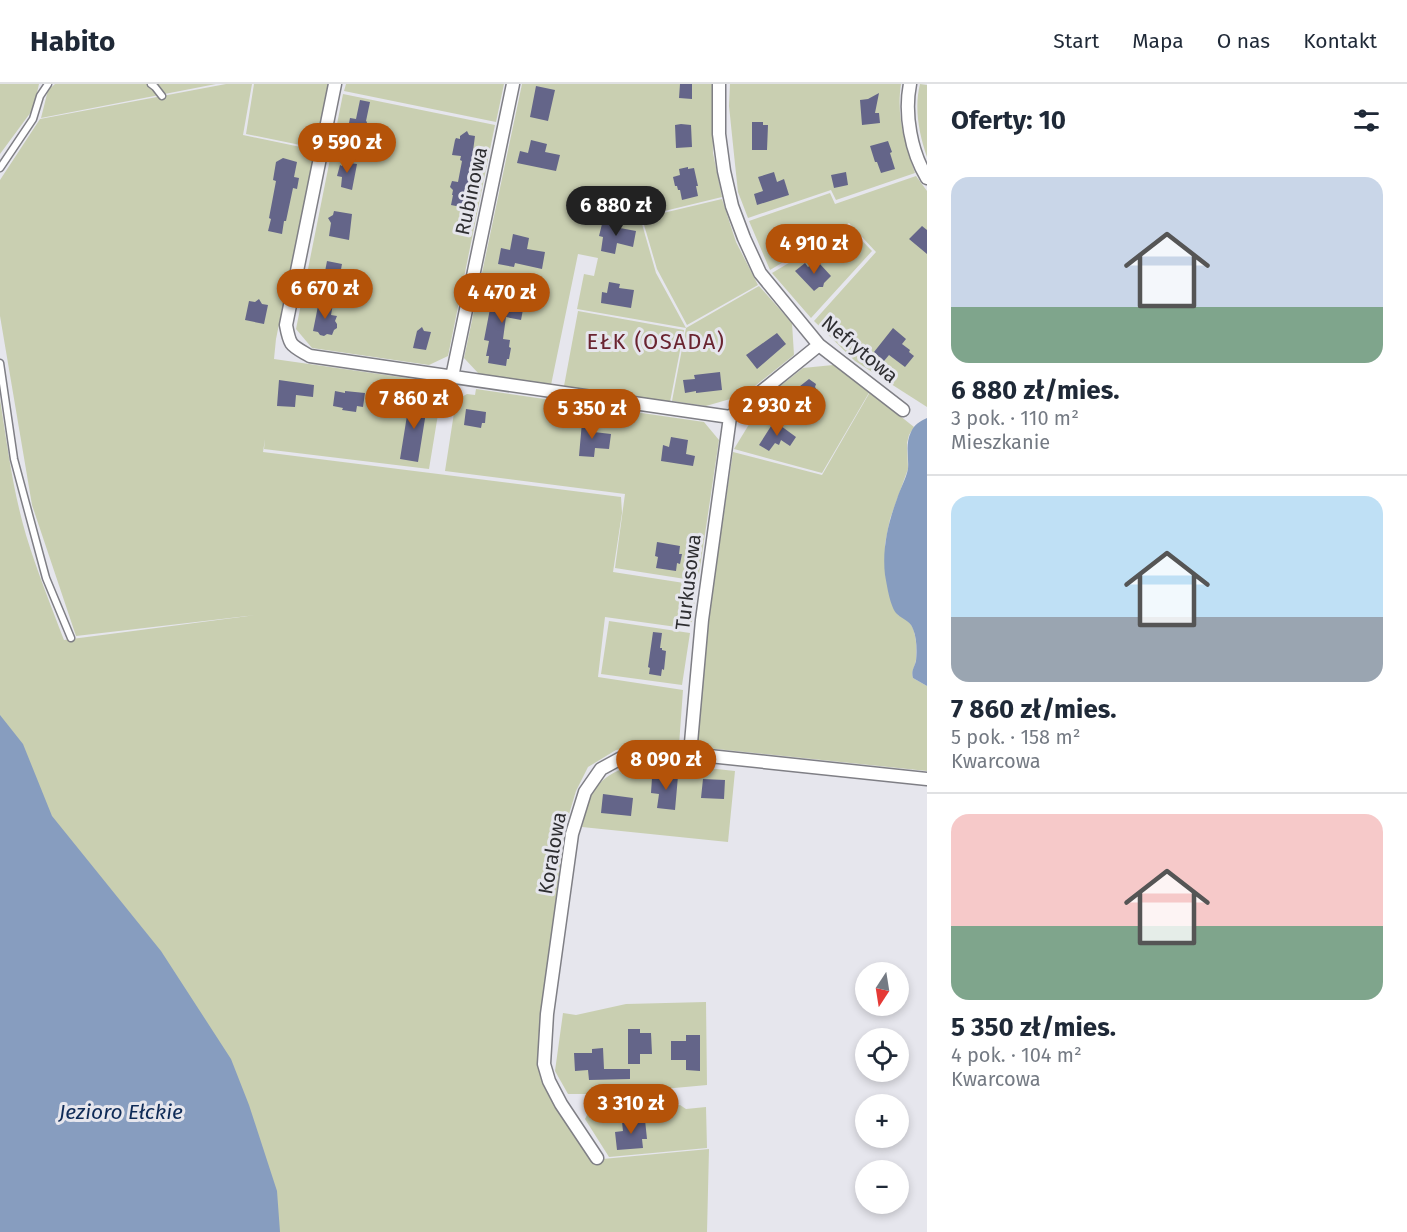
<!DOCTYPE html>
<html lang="pl">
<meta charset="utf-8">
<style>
body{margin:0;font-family:"Fira Sans",sans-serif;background:#f6f6f7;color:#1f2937;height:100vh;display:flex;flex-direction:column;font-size:22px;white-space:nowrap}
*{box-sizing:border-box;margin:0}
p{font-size:20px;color:#747a83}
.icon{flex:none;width:33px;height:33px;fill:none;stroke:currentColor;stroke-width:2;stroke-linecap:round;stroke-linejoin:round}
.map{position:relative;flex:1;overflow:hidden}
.drawer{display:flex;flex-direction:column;background:#fff;width:480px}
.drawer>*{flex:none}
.needle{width:39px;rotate:192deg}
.tools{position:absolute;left:855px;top:878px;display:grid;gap:12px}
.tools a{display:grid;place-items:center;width:54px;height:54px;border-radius:50%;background:#fff;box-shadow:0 3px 9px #0003;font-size:30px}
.price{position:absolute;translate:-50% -51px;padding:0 14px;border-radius:21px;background:#b45309;color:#fff;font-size:20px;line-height:39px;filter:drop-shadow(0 2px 3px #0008)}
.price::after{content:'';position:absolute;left:50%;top:36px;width:18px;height:14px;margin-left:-9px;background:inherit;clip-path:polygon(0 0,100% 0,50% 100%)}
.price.current{background:#222;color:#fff}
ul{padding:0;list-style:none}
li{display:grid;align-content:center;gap:12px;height:318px;padding:0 24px}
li+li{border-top:2px solid #e0e1e3}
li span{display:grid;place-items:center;height:186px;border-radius:18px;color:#555}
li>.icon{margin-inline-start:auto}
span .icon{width:108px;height:108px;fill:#fffc;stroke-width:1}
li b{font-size:26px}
h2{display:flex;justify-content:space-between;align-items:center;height:72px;padding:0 24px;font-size:26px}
header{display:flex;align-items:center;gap:36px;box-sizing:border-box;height:84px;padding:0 30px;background:#fff;border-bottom:2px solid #e0e1e3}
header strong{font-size:28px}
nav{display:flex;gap:33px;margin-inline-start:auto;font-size:21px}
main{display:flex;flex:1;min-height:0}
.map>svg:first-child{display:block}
.green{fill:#c9cfb1}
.water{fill:#879dbf}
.building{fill:#646589}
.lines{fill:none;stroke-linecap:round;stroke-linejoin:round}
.lane-casing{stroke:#7f7f85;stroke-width:9}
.street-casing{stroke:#7f7f85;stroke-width:15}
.lane{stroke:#fff;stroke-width:6}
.street{stroke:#fff;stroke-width:12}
.labels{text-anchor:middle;stroke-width:6;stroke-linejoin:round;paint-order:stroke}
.street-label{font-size:20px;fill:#2e2e31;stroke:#e6e6ed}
.water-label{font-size:21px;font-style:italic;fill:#0f2b57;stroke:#e6e6ed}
.quarter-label{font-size:22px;letter-spacing:1.5px;fill:#6a2430;stroke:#e6e6ed}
</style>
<header>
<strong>Habito</strong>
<nav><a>Start</a><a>Mapa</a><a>O nas</a><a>Kontakt</a></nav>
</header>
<main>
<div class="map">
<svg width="927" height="1148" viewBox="0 0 927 1148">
<rect width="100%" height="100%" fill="#e6e6ed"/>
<path class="green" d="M0 0H39L35 18 31 28 0 70Z
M55 0H216L41 34 48 6Z
M226 0H252L243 51 315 66 276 255 274 275 428 297 441 312 429 385 264 365 265 355 263 368 621 413 622 429 613 488 697 501 691 545 605 533 598 593 683 606 679 661 652 660 616 666 588 683 576 707 564 747 545 911 540 942 538 977 541 995 550 1013 592 1076 709 1065 707 1148H269L144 868 0 657V315C7 360 13 407 26 451 37 487 51 522 64 556L256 531 76 552 32 421 0 232V96L40 35Z
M254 0H328L315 64 246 50Z
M346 0H504L496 38 344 7Z
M522 0H712L713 69 722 113 640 133 656 189 686 244 759 202 792 239 794 271 755 302 737 313 706 322 672 317 686 244 577 225 584 190 594 192 598 174 578 170 551 301 479 290 464 274Z
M730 0H901C896 33 905 58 915 89L836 116 831 106 748 134 738 108 735 80 729 22Z
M920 0 927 1V73C919 50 914 24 920 0Z
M343 10 495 41 448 272 429 281 312 264 296 245Z
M916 92 927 107V323L855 277 814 237 876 168 849 139 770 186 749 137 830 109 835 120Z
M722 115 736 158 758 201 687 241 657 185 642 134Z
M849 143 872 167 811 234 772 189Z
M578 227 684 246 670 318 564 302Z
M833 281 870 307 822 389 734 365 765 314 803 284Z
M476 305 704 338 719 356 698 497 615 484 625 410 445 387 456 316 467 310 475 311Z
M870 308 914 343 909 351 907 359 908 385 890 435 885 460V490L898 531C900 532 904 533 906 535 917 543 917 564 916 576 915 583 911 587 913 594L927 602V687L697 663 708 536 733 368 822 391Z
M609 537 690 549 682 601 601 590Z
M652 678 735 687 728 758 582 743C585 733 586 720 591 711 604 688 628 681 652 678Z
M706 918 707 1001 609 1010H568L555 987 563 929 576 931 626 920Z
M680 1021 686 1025 706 1023 707 1064 609 1073 585 1035 588 1029Z"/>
<path class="water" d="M927 334V602L913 594C911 587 914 584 916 577 917 568 917 554 913 545 910 536 903 536 897 530 890 523 887 501 885 491 882 465 888 439 897 415 900 405 906 395 908 385 909 372 905 360 911 348 914 341 920 337 927 334Z
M0 631 23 660 52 732 161 867 231 975 249 1021 277 1107 280 1148H0Z"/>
<path class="building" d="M680 0H692V15L679 14Z
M536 2 555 6 548 37 530 33Z
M879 9 875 29H879L880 39 862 41 860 16 868 15Z
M360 16 370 18 366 37 367 38 364 52 361 51V57L346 54 350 34 356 35Z
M752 38H763V41H768L767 66H752Z
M681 40 691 41 692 63 676 64 675 41Z
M467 47 469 51 475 52 473 67 479 68 477 80 471 79 468 96 473 97 470 115 468 114 466 124 451 121 453 111H452L453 106 450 103 452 97 458 98 462 77 460 76 461 72 452 71 455 56 456 54 460 55V52Z
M531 56 547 60 545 68 560 71 556 87 517 79 520 67 528 69Z
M888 57 892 68 890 69 895 85 881 89 877 78H875L870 62Z
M344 70 350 79 357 80 352 106 341 103 342 93 337 92 340 81 342 82Z
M283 74 297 78 294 93 299 94 297 105 293 104 286 137H284L282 150 268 147 271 135 269 134 276 97 273 96 276 78Z
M688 83V85L694 84 698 102H696L698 112 682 116 680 106H678L677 102H675L673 93 680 91 679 85Z
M774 88 777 98 784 95 789 111 757 121 754 110 763 107 758 93Z
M846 88 848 101 834 104 831 91Z
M334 127 352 130 349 156 329 152 331 139 328 134 333 131Z
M609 139 620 141V144L636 147 633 163 617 159 615 170 601 167 603 153 599 152 602 140 609 141Z
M922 142 927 146V170L909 155Z
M513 150 529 154 527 165 545 168 542 185 515 179 514 183 498 180 501 164 510 166Z
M327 177 342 180 338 201 323 198Z
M815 177 819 181 820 180 831 192 824 199 823 203H819L814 207 795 187 805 179 808 183Z
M609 198 620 200 619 204 634 206 631 224 601 219 602 208 607 209Z
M494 204 526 210 521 236 506 233 503 255 510 256 509 263 511 264 509 275H507L506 282 488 279 489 272H486L489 257 484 256Z
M259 215 262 220 268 221 264 240 245 236 249 217 255 218Z
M319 217 333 220 331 231 337 232 335 237 337 240V244L334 246 332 251 327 250 324 252 320 251 318 248 313 247Z
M422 243 424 247 431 248 426 266 413 264 417 247Z
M893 244 906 255 902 260 910 266 909 268 914 272 905 283 889 271 884 277 874 268Z
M777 249 786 260 757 285 746 271Z
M720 288 722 306 696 309V307L685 309 683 296 695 295 694 291Z
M809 295 816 300 815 303 817 306 798 321 790 310Z
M279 296 314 301 313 313 296 311 295 323 277 322Z
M335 307 345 309V307L365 309 363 323 357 322 356 328 342 326 343 324 333 322Z
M410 313 428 316 418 378 400 375Z
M466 325 486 328 485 339H482L481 344 464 341Z
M582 338 595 340 594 348 611 350 609 365 595 364 594 373 579 372Z
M773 339 779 342H781L796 353 790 362 781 356 779 361 775 359 769 367 759 361Z
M671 353 688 356 686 370 695 372 693 382 661 377 663 361 669 363Z
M657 458 680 462 679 470H682L680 480 677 479 676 487 656 484 658 473 655 472Z
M653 548 662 549 660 564H662V566L666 567 664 586 662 585 661 592 649 590 650 584 648 583Z
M662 690 678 692 675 726 657 724 659 710 651 709 652 694 662 695Z
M703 695 725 696 724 715 701 714Z
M603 710 633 714 631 732 601 729Z
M628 945H640V949H651L652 970H640V980H628Z
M686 951H700V987L686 986V976H671V957H686Z
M603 964 604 985H630V995L589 996 588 986 575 987 574 969H592V965Z
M645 1036 647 1055H642L643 1064 617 1066 615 1048 623 1047 622 1038Z"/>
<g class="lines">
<defs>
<path id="lane" d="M151 0 155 3 162 12
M0 84 33 35 40 12 48 0
M0 279 14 375 46 494 71 554"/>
<path id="street" d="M335 0 286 241C290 263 291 261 310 272L730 333 819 261
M719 0V50L724 87 732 122 744 154 760 189 819 261 903 326
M910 0C904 30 911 68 927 94
M452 293 513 0
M690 670 702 536 730 333
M597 1074 561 1020 549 997 544 980 547 930 572 750 585 708 601 685 623 673 654 670H690L927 695"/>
</defs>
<use href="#lane" class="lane-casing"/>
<use href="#street" class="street-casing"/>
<use href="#lane" class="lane"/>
<use href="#street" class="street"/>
</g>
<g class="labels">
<g class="street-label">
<text transform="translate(471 107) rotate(-78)" y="7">Rubinowa</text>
<text transform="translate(860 265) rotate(40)" y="7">Nefrytowa</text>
<text transform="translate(688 498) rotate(-83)" y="7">Turkusowa</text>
<text transform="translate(552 769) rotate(-80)" y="7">Koralowa</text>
</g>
<g class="water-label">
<text x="121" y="1035">Jezioro Ełckie</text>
</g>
<g class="quarter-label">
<text x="656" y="265">EŁK (OSADA)</text>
</g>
</g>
</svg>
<div class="tools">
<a><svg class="needle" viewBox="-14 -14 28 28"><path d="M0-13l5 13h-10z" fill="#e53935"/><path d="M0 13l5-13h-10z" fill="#747a83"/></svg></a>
<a><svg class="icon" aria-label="locate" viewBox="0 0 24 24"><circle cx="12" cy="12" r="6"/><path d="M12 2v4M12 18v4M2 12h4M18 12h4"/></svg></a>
<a>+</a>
<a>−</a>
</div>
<b class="price" style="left:347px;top:90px">9 590 zł</b>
<b class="price current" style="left:616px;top:153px">6 880 zł</b>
<b class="price" style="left:814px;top:191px">4 910 zł</b>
<b class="price" style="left:325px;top:236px">6 670 zł</b>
<b class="price" style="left:502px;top:240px">4 470 zł</b>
<b class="price" style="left:414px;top:346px">7 860 zł</b>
<b class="price" style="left:777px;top:353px">2 930 zł</b>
<b class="price" style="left:592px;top:356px">5 350 zł</b>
<b class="price" style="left:666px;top:707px">8 090 zł</b>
<b class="price" style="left:631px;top:1051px">3 310 zł</b>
</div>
<section class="drawer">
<h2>Oferty: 10<svg class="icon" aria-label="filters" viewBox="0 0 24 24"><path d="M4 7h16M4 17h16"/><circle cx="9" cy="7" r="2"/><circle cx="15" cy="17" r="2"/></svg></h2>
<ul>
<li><span style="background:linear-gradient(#c9d6e8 70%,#7fa58c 0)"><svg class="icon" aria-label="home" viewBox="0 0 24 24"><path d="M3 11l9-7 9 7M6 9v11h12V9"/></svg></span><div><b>6 880 zł/mies.</b><p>3 pok. · 110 m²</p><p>Mieszkanie</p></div></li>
<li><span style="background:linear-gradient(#bfe0f5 65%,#9aa5b1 0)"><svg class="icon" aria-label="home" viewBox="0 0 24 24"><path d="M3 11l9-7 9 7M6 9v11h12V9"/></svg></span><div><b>7 860 zł/mies.</b><p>5 pok. · 158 m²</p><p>Kwarcowa</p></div></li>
<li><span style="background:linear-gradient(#f6c9c9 60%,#7fa58c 0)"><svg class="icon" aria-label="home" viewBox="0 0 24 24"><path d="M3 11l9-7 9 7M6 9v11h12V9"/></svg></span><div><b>5 350 zł/mies.</b><p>4 pok. · 104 m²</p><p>Kwarcowa</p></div></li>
</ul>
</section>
</main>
